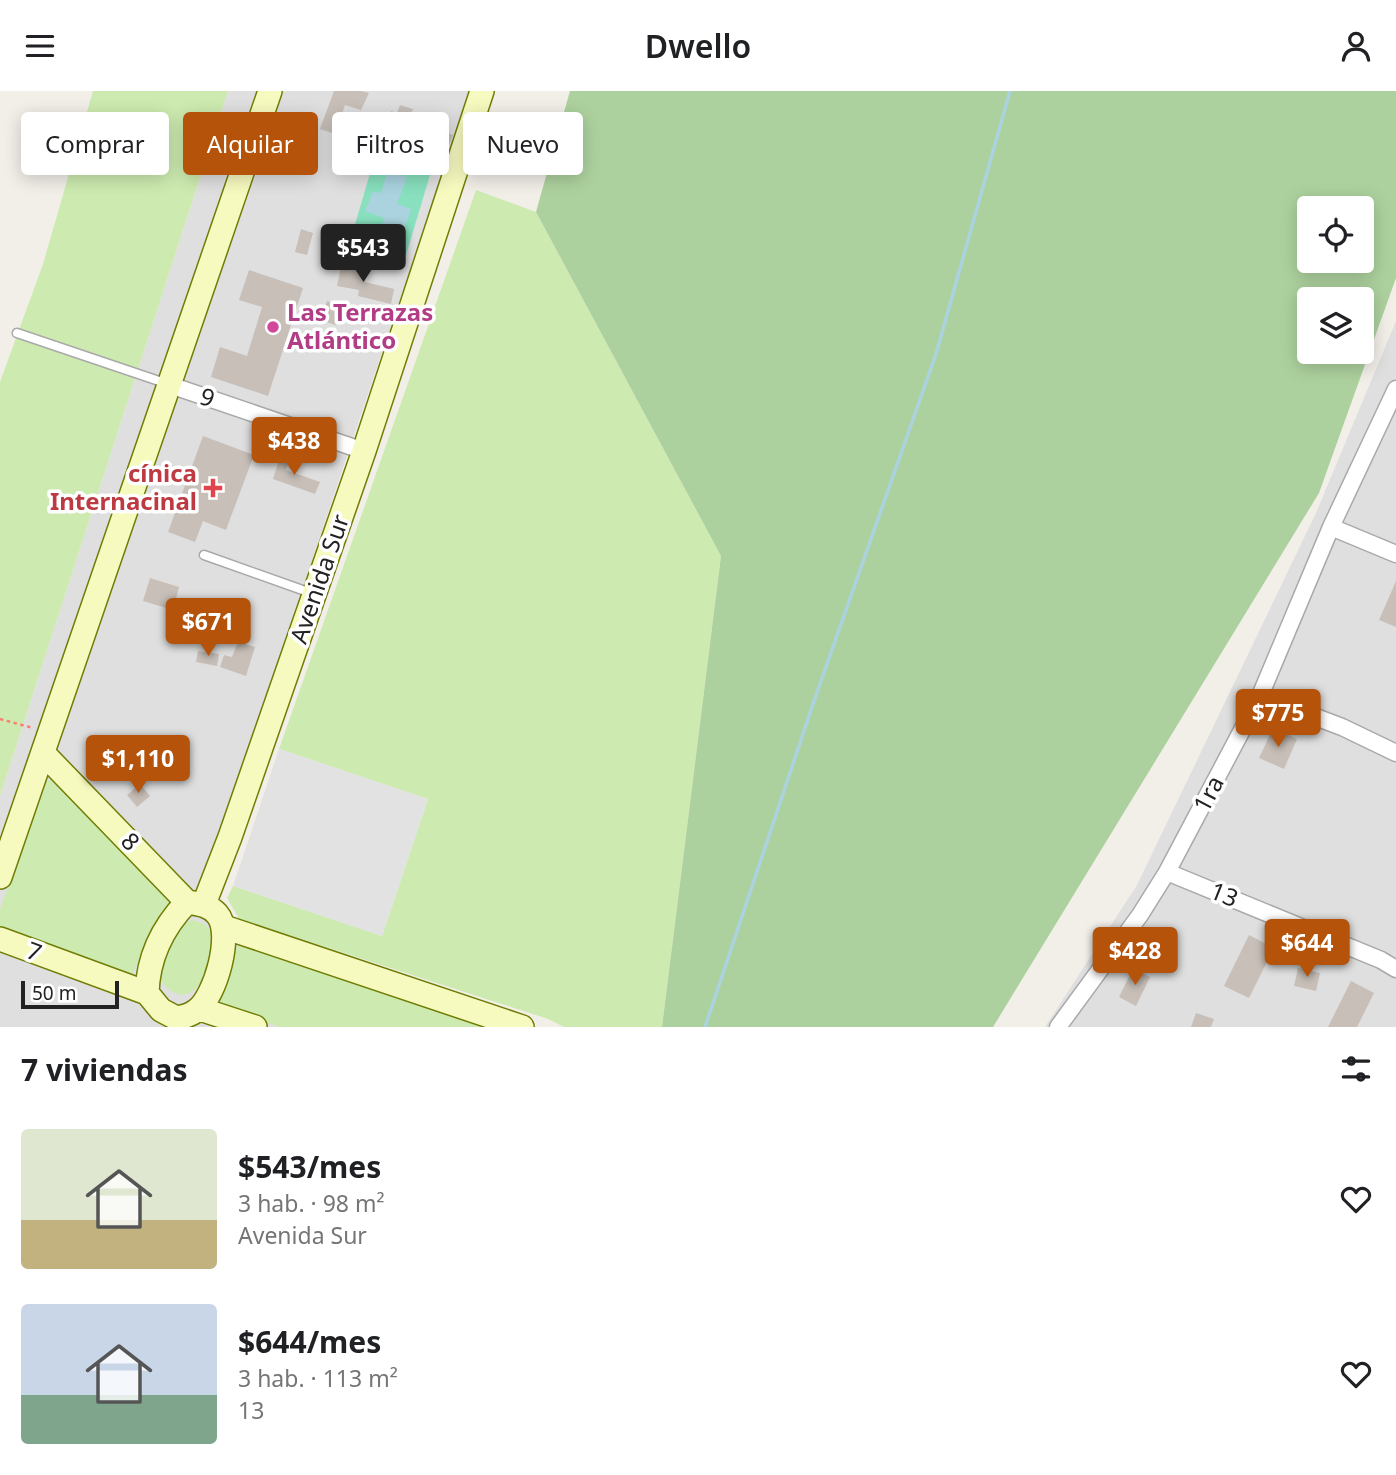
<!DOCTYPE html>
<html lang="es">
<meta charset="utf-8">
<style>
body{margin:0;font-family:"Noto Sans",sans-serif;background:#f6f6f6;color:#202124;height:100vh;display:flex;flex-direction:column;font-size:26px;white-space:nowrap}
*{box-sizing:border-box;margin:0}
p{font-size:23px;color:#757577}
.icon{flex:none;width:38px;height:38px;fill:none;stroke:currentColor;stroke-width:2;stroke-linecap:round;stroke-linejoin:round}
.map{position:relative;height:936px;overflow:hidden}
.sheet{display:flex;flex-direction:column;background:#fff;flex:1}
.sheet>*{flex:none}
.banner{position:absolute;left:21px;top:21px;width:700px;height:63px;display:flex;gap:14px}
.fabs{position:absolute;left:1297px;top:105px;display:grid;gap:14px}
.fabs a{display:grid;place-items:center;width:77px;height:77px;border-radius:7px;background:#fff;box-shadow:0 4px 18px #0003;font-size:35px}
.scale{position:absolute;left:21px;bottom:18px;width:98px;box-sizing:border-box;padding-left:7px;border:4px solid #222;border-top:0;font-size:19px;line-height:24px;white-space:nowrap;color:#222;-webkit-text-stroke:5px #fff;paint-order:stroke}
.price{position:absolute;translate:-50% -60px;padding:0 16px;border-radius:7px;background:#b45309;color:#fff;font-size:23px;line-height:46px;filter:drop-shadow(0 2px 4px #0008)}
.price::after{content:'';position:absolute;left:50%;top:42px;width:21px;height:16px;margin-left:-10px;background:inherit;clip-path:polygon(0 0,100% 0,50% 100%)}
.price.active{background:#222;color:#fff}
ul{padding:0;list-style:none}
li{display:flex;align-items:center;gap:21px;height:175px;padding:0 21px}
li span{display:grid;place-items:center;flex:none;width:196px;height:140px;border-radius:7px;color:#555}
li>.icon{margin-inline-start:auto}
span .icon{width:84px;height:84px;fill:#fffc;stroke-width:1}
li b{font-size:30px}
h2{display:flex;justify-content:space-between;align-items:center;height:84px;padding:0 21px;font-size:30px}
.pill{padding:0 24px;border-radius:7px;background:#fff;box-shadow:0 4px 18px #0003;font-size:24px;line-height:63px}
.pill.active{background:#b45309;color:#fff}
header{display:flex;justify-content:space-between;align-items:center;height:91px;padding:0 21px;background:#fff;font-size:32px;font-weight:600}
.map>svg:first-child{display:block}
.residential{fill:#e0dfdf}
.grass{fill:#cdebb0}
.forest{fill:#add19e;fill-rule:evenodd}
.pitch{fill:#88e0be}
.parking{fill:#e2e2e2}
.water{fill:#aad3df}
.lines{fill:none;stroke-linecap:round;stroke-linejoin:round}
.stream{stroke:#aad3df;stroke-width:3.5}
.building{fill:#c7bfb8}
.lane-casing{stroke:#a9a9a9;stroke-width:11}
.street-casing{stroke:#a9a9a9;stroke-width:19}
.secondary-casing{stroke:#707d05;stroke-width:26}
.path{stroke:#fa8072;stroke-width:2.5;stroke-dasharray:3.5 3.5;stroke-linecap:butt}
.lane{stroke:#fff;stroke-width:8}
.street{stroke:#fff;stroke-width:16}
.secondary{stroke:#f7fabf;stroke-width:23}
.hotel-dot{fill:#d1479c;stroke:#fff;stroke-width:2.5}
.health-dot{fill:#e0444e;stroke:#fff;stroke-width:2.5}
.labels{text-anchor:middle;stroke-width:7;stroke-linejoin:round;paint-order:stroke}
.hotel-label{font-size:24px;font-weight:bold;fill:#b23c85;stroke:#fff;text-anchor:start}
.street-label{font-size:24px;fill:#222;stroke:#fff}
.health-label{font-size:24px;font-weight:bold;fill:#be3a42;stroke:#fff;text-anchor:end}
</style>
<header><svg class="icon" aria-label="menu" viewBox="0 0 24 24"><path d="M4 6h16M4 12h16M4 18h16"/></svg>Dwello<svg class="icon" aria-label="person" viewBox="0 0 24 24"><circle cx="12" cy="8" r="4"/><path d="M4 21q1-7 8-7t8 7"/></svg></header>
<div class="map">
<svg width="1396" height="936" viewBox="0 0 1396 936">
<rect width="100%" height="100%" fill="#f2efe9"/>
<path class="residential" d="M228 0H470L201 799 228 834 506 936H0V705Z
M1396 230V936H1045L1137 794 1316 422Z"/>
<path class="grass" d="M93 0H228L0 705V291L43 173Z
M476 99 536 121 721 465 662 936H564L548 928 239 828 227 807 233 795 382 845 428 708 279 658Z
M52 687 60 690 170 812 151 842 133 882 125 886 3 841 0 837V818L46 691Z
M192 829C200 831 206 832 210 840 224 865 192 931 162 891 151 877 177 833 192 829Z
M239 854 484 936H280L216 915 230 882 232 860Z"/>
<path class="forest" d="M570 0H1396V187L1319 402 993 936H662L721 465 536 121ZM1309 117H1362V170H1309ZM1309 208H1362V261H1309Z"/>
<path class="pitch" d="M381 45 422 60 419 69 433 74 406 164 387 159 382 165 373 161 354 137Z"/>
<path class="parking" d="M279 658 428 708 382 845 233 795Z"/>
<path class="water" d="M388 79 407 86 397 113 411 118 402 144 381 137 384 127 365 120 373 100 381 102Z"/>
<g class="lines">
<path class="stream" d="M705 936 814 610 936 263 1010 0"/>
</g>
<path class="building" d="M334 0H361L369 2 361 19 345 14 335 43 320 38Z
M400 14 413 18 409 28 453 44 445 64 438 62 433 74 419 69 422 60 381 45 391 20 397 22Z
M301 138 313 142 307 164 295 161Z
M342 171 368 177 365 191 394 198 391 213 358 205 359 199 337 195Z
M249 179 303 197 268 305 211 286 220 256 247 265 262 216 239 209Z
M327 210 343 215 336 234 320 229Z
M203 345 254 364 226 439 203 430 195 451 168 441Z
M281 363 290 367 286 379 320 391 315 403 273 388Z
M150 487 179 496 173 519 143 510Z
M1396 490V536L1379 529Z
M190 508 206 513 199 534 183 528Z
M238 551 255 556 246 585 220 576 224 564 232 566Z
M198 560 219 563 217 575 196 571Z
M1273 637 1297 648 1284 678 1259 667Z
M140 693 150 705 137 716 127 704Z
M1249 844 1274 857 1249 907 1224 895Z
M1298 877 1320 882 1316 900 1294 895Z
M1133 878 1150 886 1136 915 1119 906Z
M1351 890 1374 902 1357 936H1328Z
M1196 922 1214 928 1211 936H1191Z"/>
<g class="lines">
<defs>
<path id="lane" d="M17 242 168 293
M204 464 311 502"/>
<path id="street" d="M170 294 364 360
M1331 436 1396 463
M1260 605 1342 636 1396 662
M1167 781 1381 869 1396 878
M1058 936 1140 824 1167 781 1260 605 1331 436 1396 298"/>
<path id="secondary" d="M43 662 187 811
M0 786 270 0
M187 811C199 813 209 814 217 823 234 842 215 906 197 919 191 924 184 926 176 927L161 919 147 902C148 866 162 837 187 811Z
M204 813 230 746 364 360 482 0
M224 836 522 936
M0 848 147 902
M200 918 255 936"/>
</defs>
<use href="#lane" class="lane-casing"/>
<use href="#street" class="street-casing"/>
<use href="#secondary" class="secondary-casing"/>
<path class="path" d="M0 628 33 637"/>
<use href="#lane" class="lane"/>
<use href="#street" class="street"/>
<use href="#secondary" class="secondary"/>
</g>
<circle class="hotel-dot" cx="273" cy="236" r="7"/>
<path class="health-dot" d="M209.5 386.5h7v7h7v7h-7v7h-7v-7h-7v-7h7z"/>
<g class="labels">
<g class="hotel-label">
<text x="287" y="230">Las Terrazas<tspan x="287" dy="28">Atlántico</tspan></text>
</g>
<g class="street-label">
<text transform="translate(207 307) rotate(19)" y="8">9</text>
<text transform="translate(320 488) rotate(-71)" y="8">Avenida Sur</text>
<text transform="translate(1209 703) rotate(-62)" y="8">1ra</text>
<text transform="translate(130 751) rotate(46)" y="8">8</text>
<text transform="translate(1224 804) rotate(22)" y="8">13</text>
<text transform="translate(34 861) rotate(20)" y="8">7</text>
</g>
<g class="health-label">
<text x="197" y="391">cínica<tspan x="197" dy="28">Internacinal</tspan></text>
</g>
</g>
</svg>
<div class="fabs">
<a><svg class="icon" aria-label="locate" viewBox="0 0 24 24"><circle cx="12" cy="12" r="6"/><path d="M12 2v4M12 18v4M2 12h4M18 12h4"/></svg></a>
<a><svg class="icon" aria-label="layers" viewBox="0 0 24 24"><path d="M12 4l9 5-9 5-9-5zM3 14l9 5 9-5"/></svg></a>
</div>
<div class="scale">50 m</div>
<b class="price active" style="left:363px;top:193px">$543</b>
<b class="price" style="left:294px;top:386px">$438</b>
<b class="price" style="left:208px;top:567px">$671</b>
<b class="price" style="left:1278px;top:658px">$775</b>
<b class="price" style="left:138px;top:704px">$1,110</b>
<b class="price" style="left:1307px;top:888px">$644</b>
<b class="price" style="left:1135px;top:896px">$428</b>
<div class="banner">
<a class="pill">Comprar</a>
<a class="pill active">Alquilar</a>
<a class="pill">Filtros</a>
<a class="pill">Nuevo</a>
</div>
</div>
<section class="sheet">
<h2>7 viviendas<svg class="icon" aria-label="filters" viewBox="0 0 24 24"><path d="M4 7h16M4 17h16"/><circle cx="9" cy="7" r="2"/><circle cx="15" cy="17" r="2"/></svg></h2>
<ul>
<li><span style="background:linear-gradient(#dfe7d0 65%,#c2b280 0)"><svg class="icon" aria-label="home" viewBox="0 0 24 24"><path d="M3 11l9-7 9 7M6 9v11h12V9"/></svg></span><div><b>$543/mes</b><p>3 hab. · 98 m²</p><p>Avenida Sur</p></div><svg class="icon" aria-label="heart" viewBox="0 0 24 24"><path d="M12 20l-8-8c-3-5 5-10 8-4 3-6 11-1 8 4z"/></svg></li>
<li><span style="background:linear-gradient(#c9d6e8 65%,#7fa58c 0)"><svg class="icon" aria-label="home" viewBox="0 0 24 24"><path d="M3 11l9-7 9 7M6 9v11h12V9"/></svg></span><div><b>$644/mes</b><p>3 hab. · 113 m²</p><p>13</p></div><svg class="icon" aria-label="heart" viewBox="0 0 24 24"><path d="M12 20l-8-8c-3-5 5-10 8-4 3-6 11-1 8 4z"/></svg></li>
</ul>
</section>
